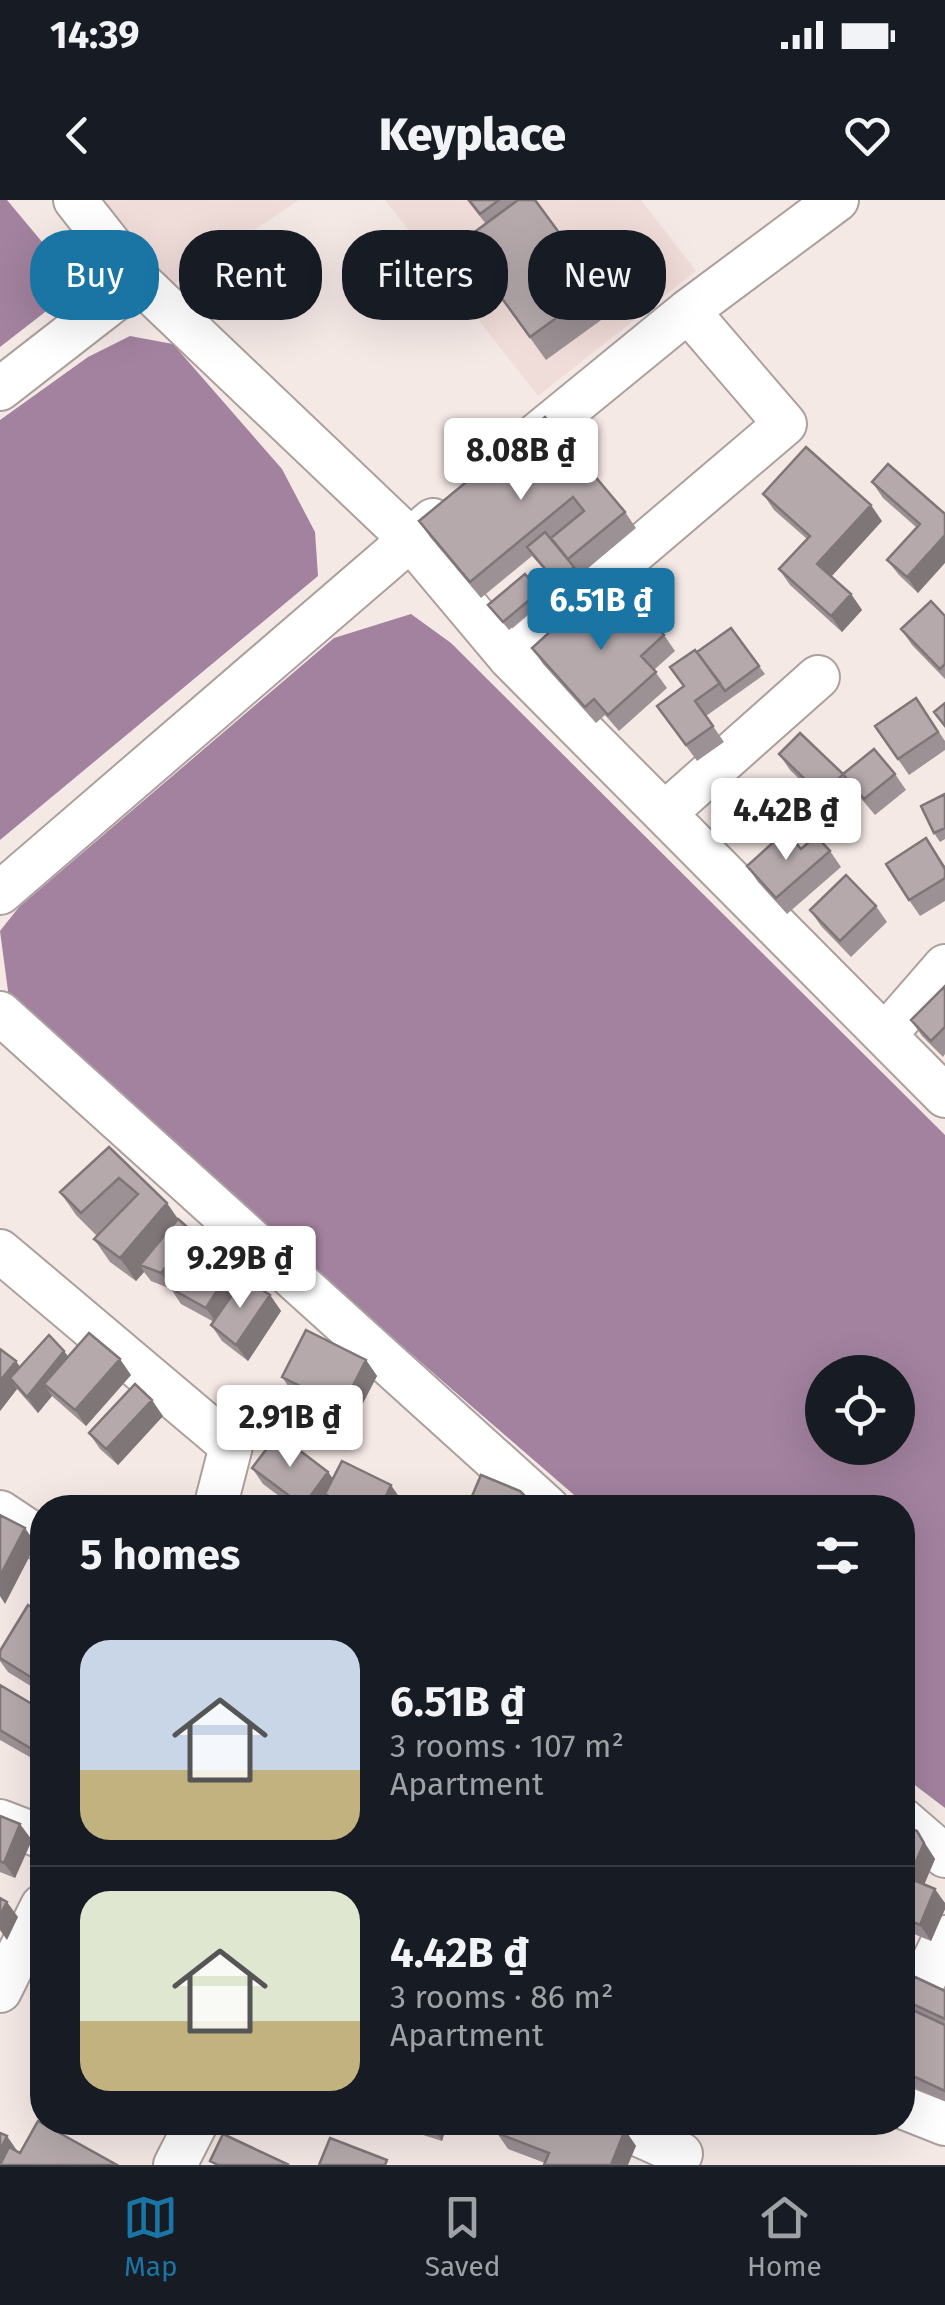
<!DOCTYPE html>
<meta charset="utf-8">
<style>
body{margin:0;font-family:"Fira Sans",sans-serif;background:#20242c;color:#f1f3f6;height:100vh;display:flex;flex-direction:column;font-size:38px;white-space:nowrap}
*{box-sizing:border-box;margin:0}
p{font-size:32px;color:#9ea1a6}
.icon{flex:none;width:55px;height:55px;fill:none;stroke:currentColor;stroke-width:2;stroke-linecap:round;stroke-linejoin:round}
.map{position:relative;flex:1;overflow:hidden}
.side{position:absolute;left:30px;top:1295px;width:885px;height:640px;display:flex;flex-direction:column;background:#171b24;border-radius:40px;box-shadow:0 10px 40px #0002}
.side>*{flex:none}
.banner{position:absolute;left:30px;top:30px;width:885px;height:90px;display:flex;gap:20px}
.buttons{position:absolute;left:805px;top:1155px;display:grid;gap:20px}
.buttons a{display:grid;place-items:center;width:110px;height:110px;border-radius:50%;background:#171b24;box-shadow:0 10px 40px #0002;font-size:50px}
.price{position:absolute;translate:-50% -85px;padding:0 22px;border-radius:10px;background:#fff;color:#222;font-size:32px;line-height:65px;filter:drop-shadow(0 2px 5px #0008)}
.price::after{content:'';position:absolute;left:50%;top:60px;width:30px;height:22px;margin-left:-15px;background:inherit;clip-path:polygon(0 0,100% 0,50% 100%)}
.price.current{background:#1a75a4;color:#fff}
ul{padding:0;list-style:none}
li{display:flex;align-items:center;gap:30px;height:250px;padding:0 50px}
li+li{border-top:2px solid #363941}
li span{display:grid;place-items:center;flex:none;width:280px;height:200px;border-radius:30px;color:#555}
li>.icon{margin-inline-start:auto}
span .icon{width:120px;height:120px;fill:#fffc;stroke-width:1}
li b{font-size:42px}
h2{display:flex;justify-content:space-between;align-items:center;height:120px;padding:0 50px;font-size:42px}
.tag{padding:0 35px;border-radius:40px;background:#171b24;box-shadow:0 10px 40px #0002;font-size:35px;line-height:90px}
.tag.current{background:#1a75a4;color:#fff}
.status{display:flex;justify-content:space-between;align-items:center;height:70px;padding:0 50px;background:#171b24;direction:ltr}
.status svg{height:28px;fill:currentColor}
header{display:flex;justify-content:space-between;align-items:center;height:130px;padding:0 50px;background:#171b24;font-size:45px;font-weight:800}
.menu{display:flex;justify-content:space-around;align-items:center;height:140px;border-top:2px solid #363941;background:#171b24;font-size:28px;color:#9ea1a6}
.menu a{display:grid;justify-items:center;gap:5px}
.menu .current{color:#1a75a4}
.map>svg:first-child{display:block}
.built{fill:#f0dcd8}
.water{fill:#a2829f;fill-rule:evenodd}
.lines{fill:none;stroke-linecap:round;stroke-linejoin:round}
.minor-casing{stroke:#aca09e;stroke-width:46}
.minor{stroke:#fff;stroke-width:42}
.wall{fill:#9c9194}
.shaded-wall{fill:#7f7678}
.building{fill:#b5a9ac;stroke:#7f7678;stroke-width:2.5}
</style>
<div class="status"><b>14:39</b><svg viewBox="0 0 49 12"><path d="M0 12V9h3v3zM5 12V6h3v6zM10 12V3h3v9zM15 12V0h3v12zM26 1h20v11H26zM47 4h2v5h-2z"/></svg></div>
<header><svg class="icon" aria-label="back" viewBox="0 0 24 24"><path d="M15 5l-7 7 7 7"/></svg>Keyplace<svg class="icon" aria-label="heart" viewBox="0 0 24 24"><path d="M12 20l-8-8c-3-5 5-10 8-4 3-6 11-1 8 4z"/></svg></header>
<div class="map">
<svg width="945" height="1965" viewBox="0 0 945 1965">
<rect width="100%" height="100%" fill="#f5e9e6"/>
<path class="built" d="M101 0H299L173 85Z
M385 0H641L696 71 538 196Z"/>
<path class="water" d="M0 0H7L73 79 67 95 0 147Z
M130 136 173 144 282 269 315 332 318 376 0 640V220L88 157Z
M411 414 451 443 945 935V1608L903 1576 902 1308 588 1307 10 806 0 731 19 707 334 438ZM822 1172H898V1248H822Z"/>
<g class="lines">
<defs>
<path id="minor" d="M75 0 139 81 410 339 510 458 945 896
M0 189 139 81
M507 259 688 111 837 0
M510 458 785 224 688 111
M665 613 818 477
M0 693 433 320
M0 813 548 1308
M885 835 945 766
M0 1051 231 1246 215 1308
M0 1312 42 1340
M902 1619 945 1656
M0 1621 42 1637
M0 1791 42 1706
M902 1826 945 1737
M902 1907 945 1924
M610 1922 681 1954
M175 1965 197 1922"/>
</defs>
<use href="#minor" class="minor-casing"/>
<use href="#minor" class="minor"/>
</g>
<path class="wall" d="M467 0H535L615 110 546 160 461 42 486 24Z
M545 217 625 312 636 328 562 390 532 356 481 398 430 337 419 321Z
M872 282 945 314 918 393 899 375 887 360 916 327 883 298Z
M763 294 882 321 831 377 851 394 862 410 842 432 790 385 779 369 807 339 774 310Z
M540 391 545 399 509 430 488 405Z
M945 416V479L912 445 901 429Z
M603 420 664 435 675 451 654 470 667 488 619 531 605 515 596 523 543 464 532 448Z
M731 428 765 474 706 516 724 542 697 561 657 506 684 487 697 452Z
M916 498 945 541V550L909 575 875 526Z
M779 554 843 574H895L906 590 875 615 854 590 833 612 790 570Z
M945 594V639L940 642 934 633Z
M926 638 945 666V701L920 716 909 700Z
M830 651 841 667 787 714 758 682 747 666Z
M876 706 887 722 851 757 821 726 810 710Z
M945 786V854L943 857 922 836 911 820Z
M109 947 178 1020 194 1033 204 1046 246 1077V1079L270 1095 281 1111 248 1161 222 1141 211 1125 214 1122 181 1104 171 1089 151 1081 144 1072 136 1081 110 1062 94 1039 97 1036 76 1015 60 992Z
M0 1149 20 1167 68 1157 131 1175 86 1226 52 1196 38 1213 17 1189 0 1211Z
M366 1160 377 1176 340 1247 316 1235 310 1227 320 1207 293 1193 282 1177Z
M163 1216 118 1265 100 1249 89 1233Z
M252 1268 328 1272 333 1279 402 1301 401 1303 409 1308H335L330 1300 324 1308H295L263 1284Z
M42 1414V1493L8 1472 0 1461V1451Z
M0 1485 42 1510V1564L0 1540Z
M0 1616 32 1640 15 1678 0 1672Z
M902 1625 917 1631 935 1659 924 1685 945 1703V1709L931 1741 902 1729Z
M945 1791V1901L902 1882V1805L909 1808 904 1800Z
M42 1847V1884L33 1871Z
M397 1922H448L442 1941 401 1928Z
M667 1922H689L685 1931Z
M625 1930 636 1946 545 1963 508 1949 497 1933Z"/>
<path class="shaded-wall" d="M871 305 882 321 828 380 817 364Z
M945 335V363L918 393 907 377Z
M851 394 862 410 842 432 831 416Z
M167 1003 183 1026 140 1065 144 1072 136 1081 120 1058Z
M194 1033 205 1049 172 1089 161 1073Z
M235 1062 246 1077 217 1124 206 1108Z
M270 1095 281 1111 248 1161 236 1145Z
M64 1151 76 1167 44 1184 52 1196 38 1213 27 1197Z
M120 1159 131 1175 86 1226 75 1210Z
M366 1160 377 1176 340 1247 335 1239 347 1215 342 1207Z
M16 1161 27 1177 10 1178 17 1189 0 1211V1181Z
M152 1200 163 1216 118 1265 106 1249Z
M328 1272 339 1288 325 1294 330 1300 324 1308H304L303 1306Z
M391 1285 402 1301 399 1308 386 1296Z
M25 1328 36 1344 5 1404 0 1396V1376Z
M20 1624 32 1640 15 1678 4 1663Z
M917 1631 935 1659 920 1694 909 1678Z
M935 1689 945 1703V1709L931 1741 920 1725Z
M7 1702 18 1717 7 1740 0 1730V1715Z
M431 1922H448L442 1941 431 1925Z
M679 1922H689L685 1931Z
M625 1930 636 1946 628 1965H611Z
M7 1936 18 1952 0 1965V1950Z"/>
<path class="building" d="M469 0H499L480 14Z
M518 0H535L599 87 530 137 461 42Z
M545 217 625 312 568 359 551 338 584 311 573 297 470 382 419 321Z
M806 247 871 305 817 364 851 394 831 416 779 369 810 336 763 294Z
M888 264 945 314V335L907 377 887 360 920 324 872 282Z
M545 332 574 367 556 382 527 347Z
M525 374 540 391 503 422 488 405Z
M629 397 664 435 641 456 656 472 608 515 594 499 585 507 532 448 585 400 603 420Z
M931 401 945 416V464L940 469 901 429Z
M731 428 759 466 725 491 697 452Z
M695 450 720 483 695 501 713 526 686 545 657 506 684 486 670 467Z
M916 498 938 532 898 559 875 526Z
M945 503V526L934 512Z
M800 533 843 574 874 549 895 574 864 599 843 574 822 596 779 554Z
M945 594V628L934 633 921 606Z
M786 631 801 649 816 636 830 651 776 698 747 666Z
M926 638 945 669V678L909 700 886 664Z
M846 675 876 706 840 741 810 710Z
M945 786V827L931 841 911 820Z
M109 947 167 1003 120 1058 94 1039 138 994 119 978 81 1013 60 992Z
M178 1019 194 1033 161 1073 140 1065Z
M208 1041 235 1062 206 1108 170 1088Z
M244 1078 270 1095 236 1145 211 1125Z
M306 1130 366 1160 342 1207 282 1177Z
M89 1133 120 1159 75 1210 44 1184Z
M49 1135 64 1151 27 1197 10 1178Z
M0 1149 16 1161 0 1181Z
M135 1184 152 1200 106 1249 89 1233Z
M322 1202 347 1215 335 1239 310 1227Z
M278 1234 328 1272 303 1306 252 1268Z
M342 1261 391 1285 386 1296 409 1308H352L325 1294Z
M481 1275 520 1291 537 1308H467Z
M0 1315 25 1328 0 1376Z
M28 1405 42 1414V1484L0 1458V1451Z
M0 1485 42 1510V1555L0 1530Z
M0 1616 20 1624 4 1663 0 1661Z
M902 1625 917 1631 924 1643 909 1678 935 1689 920 1725 902 1717Z
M0 1698 7 1702 0 1715Z
M915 1777 945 1791V1819L904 1800Z
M902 1805 945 1825V1891L902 1871Z
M42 1847V1874L33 1871Z
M38 1921 117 1965H0L9 1947 20 1953Z
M502 1922H605L625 1930 611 1965H544L549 1953 497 1933Z
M0 1933 7 1936 0 1950Z
M223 1934 289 1965H218L210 1961Z
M330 1938 387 1960 385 1965H319Z"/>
</svg>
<div class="buttons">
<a><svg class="icon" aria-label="locate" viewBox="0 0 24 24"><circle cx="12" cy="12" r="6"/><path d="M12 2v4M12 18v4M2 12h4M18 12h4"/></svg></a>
</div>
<b class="price" style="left:521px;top:303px">8.08B ₫</b>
<b class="price current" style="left:601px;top:453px">6.51B ₫</b>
<b class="price" style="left:786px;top:663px">4.42B ₫</b>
<b class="price" style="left:240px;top:1111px">9.29B ₫</b>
<b class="price" style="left:290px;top:1270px">2.91B ₫</b>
<div class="banner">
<a class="tag current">Buy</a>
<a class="tag">Rent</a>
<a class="tag">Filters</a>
<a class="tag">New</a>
</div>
<section class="side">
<h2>5 homes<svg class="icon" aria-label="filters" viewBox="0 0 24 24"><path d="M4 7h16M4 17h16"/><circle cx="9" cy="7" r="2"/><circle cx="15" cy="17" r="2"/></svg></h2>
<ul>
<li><span style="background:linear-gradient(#c9d6e8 65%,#c2b280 0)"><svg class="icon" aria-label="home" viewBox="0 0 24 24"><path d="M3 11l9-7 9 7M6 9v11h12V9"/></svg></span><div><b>6.51B ₫</b><p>3 rooms · 107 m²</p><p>Apartment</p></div></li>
<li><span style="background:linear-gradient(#dfe7d0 65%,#c2b280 0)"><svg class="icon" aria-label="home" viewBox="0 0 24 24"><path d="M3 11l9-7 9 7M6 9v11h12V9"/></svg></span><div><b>4.42B ₫</b><p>3 rooms · 86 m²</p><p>Apartment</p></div></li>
</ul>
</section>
</div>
<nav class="menu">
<a class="current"><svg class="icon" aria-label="map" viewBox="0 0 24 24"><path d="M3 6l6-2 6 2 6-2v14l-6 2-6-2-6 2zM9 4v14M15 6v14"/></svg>Map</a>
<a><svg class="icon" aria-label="saved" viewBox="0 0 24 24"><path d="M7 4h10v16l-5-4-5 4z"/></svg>Saved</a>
<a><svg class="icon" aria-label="home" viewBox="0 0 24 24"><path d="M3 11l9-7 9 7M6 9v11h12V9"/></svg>Home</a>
</nav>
